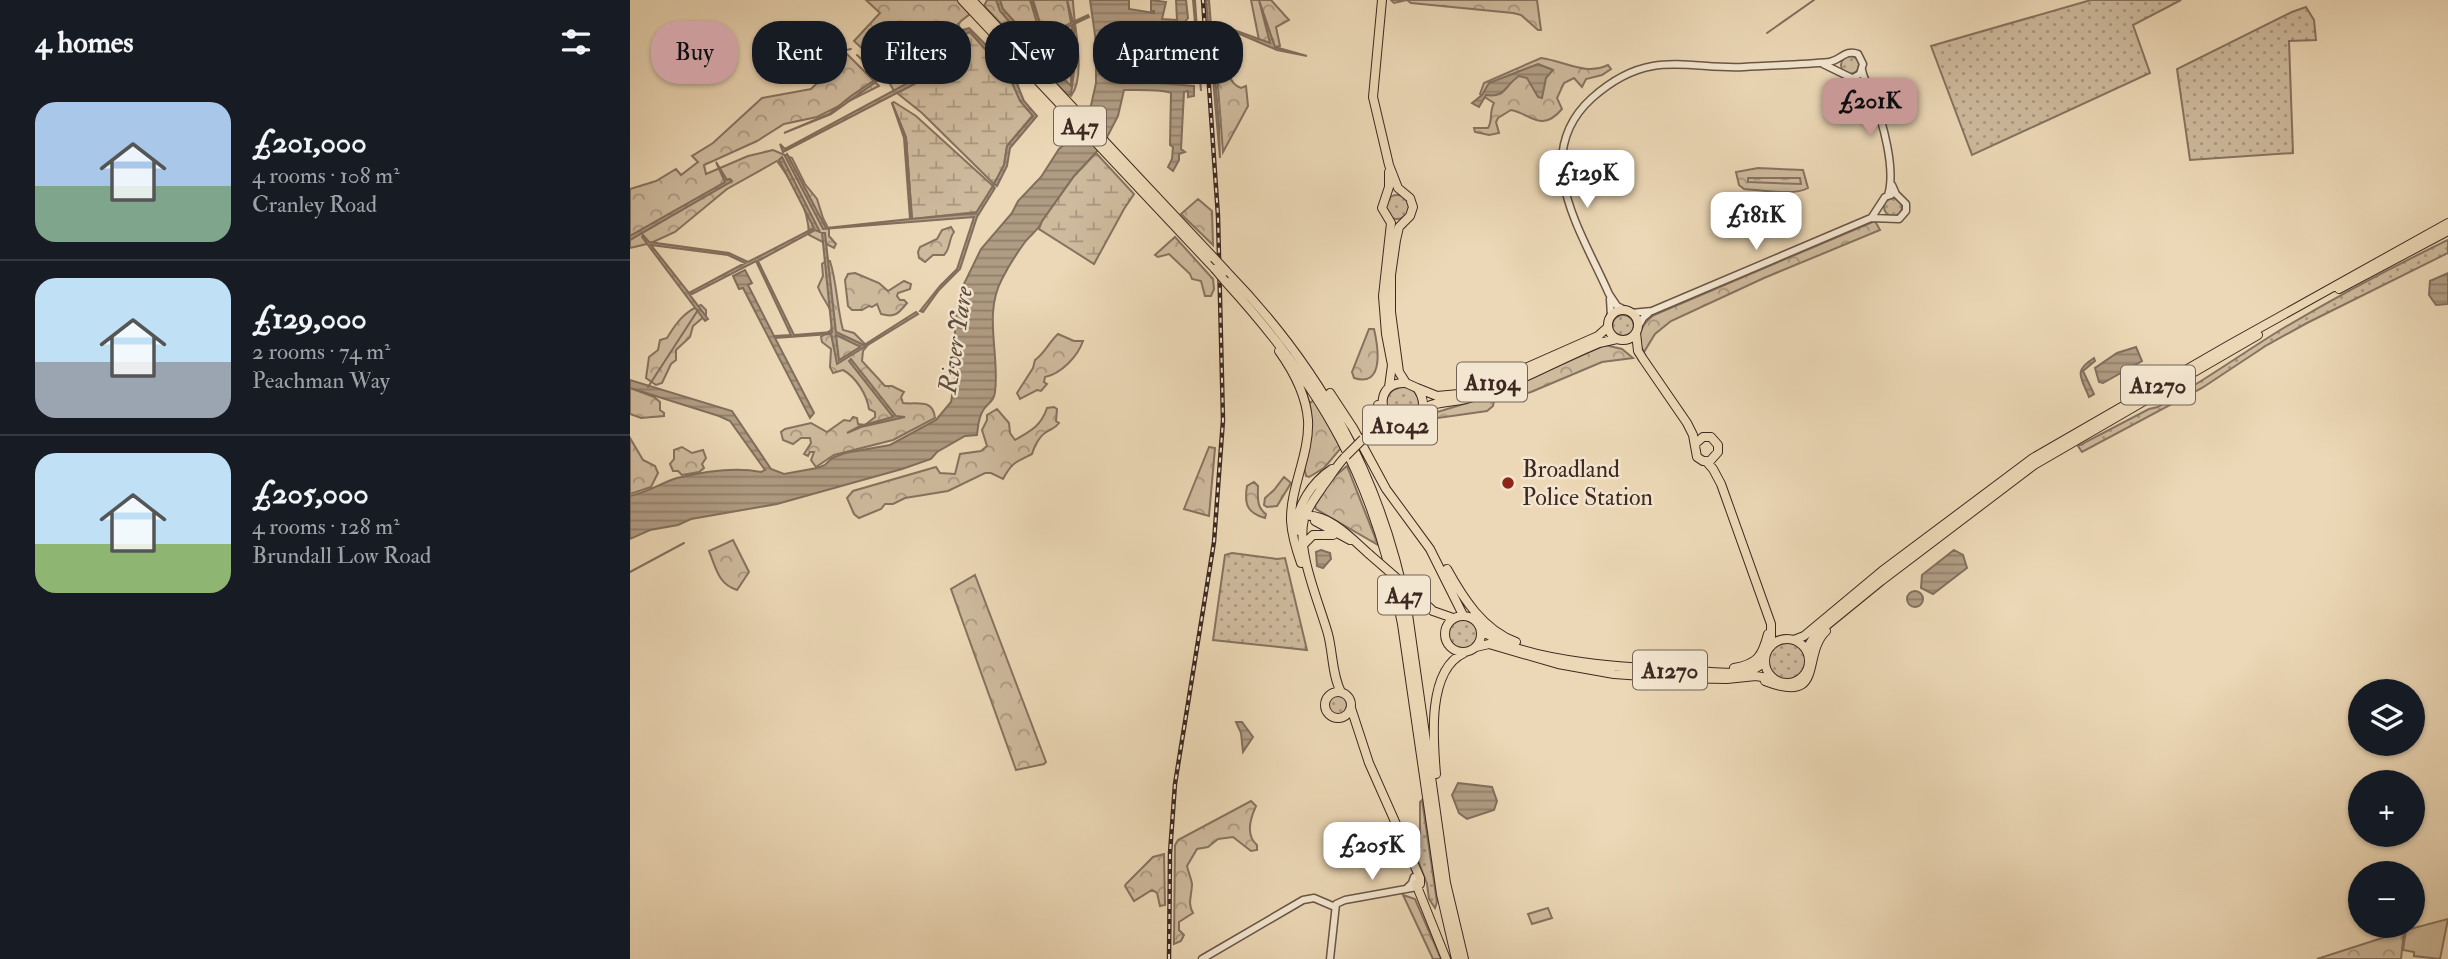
<!DOCTYPE html>
<meta charset="utf-8">
<style>
body{margin:0;font-family:"IM FELL Double Pica",serif;background:#20242c;color:#f1f3f6;height:100vh;display:flex;flex-direction:column;font-size:26px;white-space:nowrap}
*{box-sizing:border-box;margin:0}
p{font-size:23px;color:#9ea1a6}
.icon{flex:none;width:38px;height:38px;fill:none;stroke:currentColor;stroke-width:2;stroke-linecap:round;stroke-linejoin:round}
.map{position:relative;flex:1;overflow:hidden}
.side{display:flex;flex-direction:column;background:#171b24;width:630px}
.side>*{flex:none}
.hud{position:absolute;left:21px;top:21px;width:665px;height:63px;display:flex;gap:14px}
.tools{position:absolute;left:1718px;top:679px;display:grid;gap:14px}
.tools a{display:grid;place-items:center;width:77px;height:77px;border-radius:50%;background:#171b24;box-shadow:0 2px 5px #0004;font-size:35px}
.price{position:absolute;translate:-50% -60px;padding:0 16px;border-radius:14px;background:#fff;color:#222;font-size:23px;line-height:46px;filter:drop-shadow(0 2px 4px #0008)}
.price::after{content:'';position:absolute;left:50%;top:42px;width:21px;height:16px;margin-left:-10px;background:inherit;clip-path:polygon(0 0,100% 0,50% 100%)}
.price.active{background:#c59692;color:#111}
ul{padding:0;list-style:none}
li{display:flex;align-items:center;gap:21px;height:175px;padding:0 35px}
li+li{border-top:2px solid #363941}
li span{display:grid;place-items:center;flex:none;width:196px;height:140px;border-radius:21px;color:#555}
li>.icon{margin-inline-start:auto}
span .icon{width:84px;height:84px;fill:#fffc;stroke-width:1}
li b{font-size:30px}
h2{display:flex;justify-content:space-between;align-items:center;height:84px;padding:0 35px;font-size:30px}
.tag{padding:0 24px;border-radius:28px;background:#171b24;box-shadow:0 2px 5px #0004;font-size:24px;line-height:63px}
.tag.active{background:#c59692;color:#111}
main{display:flex;flex:1;min-height:0}
.map>svg:first-child{display:block}
.grass{fill:url(#grass-dots);stroke:#86725f;stroke-width:2}
.forest{fill:url(#forest-crowns);stroke:#86725f;stroke-width:2}
.wetland{fill:url(#wetland-marsh);stroke:#86725f;stroke-width:2}
.cemetery{fill:url(#cemetery-stones);stroke:#86725f;stroke-width:2}
.garden{fill:#ceba9d;stroke:#86725f;stroke-width:2}
.water{fill:url(#water-rules);stroke:#826e5c;stroke-width:2;fill-rule:evenodd}
.lines{fill:none;stroke-linecap:round;stroke-linejoin:round}
.stream{stroke:#826e5c;stroke-width:2}
.tertiary-casing{stroke:#695546;stroke-width:9}
.trunk-casing{stroke:#3d2921;stroke-width:10}
.tertiary{stroke:#f3e6d0;stroke-width:6}
.trunk{stroke:#ecd8b6;stroke-width:8}
.rail-casing{stroke:#3d2921;stroke-width:4.5}
.rail{stroke:#f3e6d0;stroke-width:2;stroke-dasharray:5;stroke-linecap:butt}
.trunk-bridge-casing{stroke:#3d2921;stroke-width:10;stroke-linecap:butt}
.trunk-bridge{stroke:#ecd8b6;stroke-width:8}
.poi-dot{fill:#8f2418;stroke:#f3e6d0;stroke-width:2.5}
.labels{text-anchor:middle;stroke-width:5;stroke-linejoin:round;paint-order:stroke}
.shield{fill:#f3e6d0;stroke:#746256;stroke-width:2}
.shield-label{font-size:23px;font-weight:bold;fill:#3d2921}
.poi-label{font-size:24px;fill:#3d2921;stroke:#f3e6d0;text-anchor:start}
.water-label{font-size:26px;font-style:italic;fill:#604c3e;stroke:#f3e6d0}
</style>
<main>
<section class="side">
<h2>4 homes<svg class="icon" aria-label="filters" viewBox="0 0 24 24"><path d="M4 7h16M4 17h16"/><circle cx="9" cy="7" r="2"/><circle cx="15" cy="17" r="2"/></svg></h2>
<ul>
<li><span style="background:linear-gradient(#a9c7e8 60%,#7fa58c 0)"><svg class="icon" aria-label="home" viewBox="0 0 24 24"><path d="M3 11l9-7 9 7M6 9v11h12V9"/></svg></span><div><b>£201,000</b><p>4 rooms · 108 m²</p><p>Cranley Road</p></div></li>
<li><span style="background:linear-gradient(#bfe0f5 60%,#9aa5b1 0)"><svg class="icon" aria-label="home" viewBox="0 0 24 24"><path d="M3 11l9-7 9 7M6 9v11h12V9"/></svg></span><div><b>£129,000</b><p>2 rooms · 74 m²</p><p>Peachman Way</p></div></li>
<li><span style="background:linear-gradient(#bfe0f5 65%,#8fb573 0)"><svg class="icon" aria-label="home" viewBox="0 0 24 24"><path d="M3 11l9-7 9 7M6 9v11h12V9"/></svg></span><div><b>£205,000</b><p>4 rooms · 128 m²</p><p>Brundall Low Road</p></div></li>
</ul>
</section>
<div class="map">
<svg width="1818" height="959" viewBox="0 0 1818 959">
<defs>
<pattern id="grass-dots" width="8" height="8" patternUnits="userSpaceOnUse" patternTransform="scale(1.75)"><rect width="8" height="8" fill="#ceba9d"/><path d="M2 2h.1M6 6h.1" fill="none" stroke="#a89780" stroke-width="1.8" stroke-linecap="round"/></pattern>
<pattern id="forest-crowns" width="20" height="18" patternUnits="userSpaceOnUse" patternTransform="scale(1.75)"><rect width="20" height="18" fill="#ceba9d"/><path d="M2 6a3 3 0 1 1 6 0M12 15a3 3 0 1 1 6 0" fill="none" stroke="#a89780"/></pattern>
<pattern id="wetland-marsh" width="20" height="14" patternUnits="userSpaceOnUse" patternTransform="scale(1.75)"><rect width="20" height="14" fill="#ceba9d"/><path d="M1 5h8M5 5V1M11 12h8M15 12V8" fill="none" stroke="#a89780"/></pattern>
<pattern id="cemetery-stones" width="16" height="16" patternUnits="userSpaceOnUse" patternTransform="scale(1.75)"><rect width="16" height="16" fill="#ceba9d"/><path d="M2 7V4a2 2 0 0 1 4 0v3zM10 15v-3a2 2 0 0 1 4 0v3z" fill="#a89780"/></pattern>
<pattern id="water-rules" width="6" height="5" patternUnits="userSpaceOnUse" patternTransform="scale(1.75)"><rect width="6" height="5" fill="#b09c83"/><path d="M0 2.5h6" fill="none" stroke="#907f6b"/></pattern>
</defs>
<rect width="100%" height="100%" fill="#ecd8b6"/>
<filter id="stains"><feTurbulence type="fractalNoise" baseFrequency=".00286" numOctaves="4"/><feColorMatrix values="0 0 0 0 .2 0 0 0 0 .09 0 0 0 0 .02 0 0 0 .5 -.17"/></filter>
<radialGradient id="worn" r=".72"><stop offset=".6" stop-color="#630" stop-opacity="0"/><stop offset="1" stop-color="#630" stop-opacity=".3"/></radialGradient>
<path class="grass" d="M1461 0H1551L1503 25 1520 73 1342 155 1301 46Z
M1676 7 1684 20 1686 40 1659 41 1663 153 1560 160 1547 69 1662 12Z
M1211 65a9 9 0 1 1 18 0a9 9 0 1 1-18 0Z
M755 207a12 12 0 1 1 24 0a12 12 0 1 1-24 0Z
M1254 207a9 9 0 1 1 18 0a9 9 0 1 1-18 0Z
M1818 240V253L1677 323 1637 345 1572 388 1452 452 1448 446 1519 409 1528 407C1569 384 1607 357 1647 332 1702 299 1760 268 1818 240Z
M982 326a11 11 0 1 1 22 0a11 11 0 1 1-22 0Z
M756 404a17 17 0 1 1 34 0a17 17 0 1 1-34 0Z
M602 553 647 559 655 558 677 650 583 640 595 555Z
M818 634a15 15 0 1 1 30 0a15 15 0 1 1-30 0Z
M1138 661a19 19 0 1 1 38 0a19 19 0 1 1-38 0Z
M697 705a10 10 0 1 1 20 0a10 10 0 1 1-20 0Z
M792 800 807 902 805 908 799 899 797 884 784 850 790 847V802Z"/>
<path class="forest" d="M236 0H328L340 14 331 21 321 35 260 74 224 41 250 13Z
M357 0H443C443 24 457 75 441 96L354 6Z
M621 0H641L659 20 646 27 650 46 644 47 629 40Z
M761 0H907L911 30H908L891 15 883 13 781 3 777 0 764 3Z
M586 33 591 34C600 51 591 81 611 88L616 86 618 106 593 152 584 34Z
M217 54 249 86 187 117 154 124 127 141 74 165 76 174 118 156 143 150 162 158 175 184 187 199 193 218 199 230V236L206 244 204 248 179 235C178 204 164 185 147 161L97 189 45 232 21 243 0 248V189L26 181 46 169 51 175 68 162 62 156 83 143 132 98 181 89Z
M911 58C935 61 955 76 978 65L981 69 972 75 956 79 952 87 944 78 934 83 927 98 932 109C911 134 900 113 881 110L868 118 866 122 869 133 859 135 845 132 844 128H858C863 120 859 112 864 103L850 94 854 83Z
M1128 168 1173 170 1178 188C1165 196 1130 190 1114 189L1109 185 1106 172Z
M568 199 582 211 583 245 551 214Z
M1245 221 1250 230 1134 278 1041 321 1025 334 1014 352C1005 338 1011 324 1024 315Z
M321 227 324 232C318 240 321 248 314 255H303L295 262 289 258 288 252 290 247 307 239 312 230Z
M545 237 583 279 584 289 581 296H575L571 281 562 279 560 274 539 254 528 257 525 255Z
M196 261H200C207 283 207 308 213 330L224 333 237 346 233 351 232 361 255 386H262L274 392 271 397 273 403C287 405 303 398 305 418L263 440 204 455 186 467 181 460 184 452H180L178 456 174 454 181 443 180 438H171L163 444 153 440 151 432 155 429 181 423 197 432 214 420 220 421 223 417 227 418 228 424 235 425 245 417V412L239 409C237 395 226 377 213 370L203 373 200 367 201 349 192 342 191 337 201 330C207 310 194 304 188 287L193 276 192 264Z
M225 273 249 283 258 291 274 281 281 284 280 289 268 293 267 296 270 300H274L277 303C268 314 265 318 251 314L247 304 242 307 239 306 232 310H222L218 306 215 280 218 274Z
M71 305 76 310V315L63 326 60 337 46 350V360L41 364 32 383 26 385 16 378 19 357 28 350 30 340 37 338C46 323 55 311 71 305Z
M739 329H744C748 346 755 388 724 378L722 372Z
M428 334 444 341H453C448 356 431 374 415 377L414 382 417 384 411 391 407 390 390 399 387 393 403 368 405 360C415 353 419 342 428 334Z
M975 345 992 349 1003 358 972 362 901 392 873 401 869 398 871 391Z
M0 388 24 397 30 402V410L34 413V416L11 418 0 414Z
M860 396 864 401 863 406 857 411 808 418 804 413Z
M684 400 711 448 694 468 679 477 676 476 674 467 677 405Z
M424 407 427 409 426 421 429 423C424 430 421 428 415 433 409 437 404 447 402 454 386 462 382 462 373 479L361 473H355L318 491 275 498 263 504H255L251 509 229 518 224 514 217 498 223 491 306 467 310 473 325 474 330 454 351 451 357 446 352 430 357 420V415L367 409 379 423 380 433 385 440C401 431 411 426 417 408Z
M0 438 13 460 25 466 28 473 21 487 0 494Z
M52 447 62 453 73 450 76 458 72 464 74 468 69 472 52 475 48 471H43L40 464 44 459V450Z
M579 447 585 448 579 516 554 509Z
M717 466 748 545 686 509 684 503 704 477Z
M654 477 661 483 647 506 637 507 634 505 635 498 644 490Z
M624 482 628 486C628 497 626 507 636 514L635 518C617 513 614 504 617 486Z
M103 540 119 572 107 590C88 584 86 568 79 551Z
M345 575 416 762 414 764 386 770 321 589Z
M621 801 626 806C620 819 615 835 627 845V850L621 851 603 837 588 839 578 847 567 849 557 866C558 871 561 878 562 884 562 895 557 903 563 913L549 922V930L554 935 551 941 544 944 545 845 548 840Z
M534 854 535 905 530 906 527 893 522 890 504 901 495 886 496 884 523 857Z
M773 895 785 899 811 959H803Z
M1774 931 1771 959H1687Z"/>
<path class="wetland" d="M328 24 332 32H340L379 76 395 107 403 115 377 146 374 165 364 184 292 113 267 93 299 76 327 41 296 73 264 91 256 77 320 35Z
M264 102 286 116 363 186 347 212 282 219 276 138 262 103Z
M466 153 504 194 494 209 464 264 409 229 412 221 444 176Z"/>
<path class="cemetery" d="M1118 178H1170L1171 184 1118 182Z"/>
<path class="garden" d="M918 908 922 918 902 924 898 914Z
M1818 919 1810 959 1784 956V952L1773 950 1776 930Z"/>
<path class="water" d="M366 0H370L373 9 402 41 411 36 400 0H402L414 36 441 23 437 0 443 22 458 15 459 17 444 24V71L441 94 437 95 383 38 387 36 392 38 394 45 399 51H404L411 57 412 65 415 68H421L426 73V78L436 81 441 86 442 25 400 45 370 11Z
M460 0H499V9L524 13V11H521V0L536 2 532 19 547 20 546 0H556L558 18 548 31 498 24 495 80 520 83 522 80 529 81 530 83 564 86V96L558 97V91L554 92 551 149 555 152 549 154V160L543 171 538 167 542 159 543 147 540 145 541 93C534 89 504 90 494 90L488 116 473 145 444 176 412 221C409 230 401 234 395 242 387 253 378 267 372 279 353 314 370 355 365 392 364 401 359 402 354 409 348 417 348 427 347 435L335 436 307 452 301 459 272 469 147 504 61 519 48 525 20 530 0 539V496C18 492 31 483 47 478 72 472 106 467 131 472L135 470 100 421 89 416 0 388V380L102 411 141 469 154 474 187 468 195 465 202 458 215 453 260 445 306 420 321 402 329 354 325 344V320L330 292 351 249 382 213 388 201 411 177 429 149 443 137 460 110 466 83V42Z
M563 0H565L571 91Z
M576 0H579L589 125 590 158Z
M629 0 645 47 677 56 647 50 605 32 588 30H604L640 43Z
M321 28 201 114 154 133 199 114 221 96Z
M339 28 382 71 394 101 407 116 380 148 377 166 367 186 364 184 374 165 377 146 403 116 390 101 379 76 340 32 331 36 332 30Z
M325 40 327 41 294 79 153 152 150 144 155 149 291 76 305 64Z
M908 64 923 70 916 78 912 98 908 97 897 78 889 76C874 86 876 98 856 95L849 107 842 103 852 95 859 83Z
M262 103 276 137 282 219 346 213 363 186 365 188 347 217 330 269 309 290 293 312 290 311 310 286 327 269 344 217 193 229 155 156 157 154 196 228 280 219 274 138Z
M152 157 190 232 185 230 128 261 164 335 202 332 192 233H195L206 332 234 345 286 312 288 314 207 364 201 334 145 338 184 413 180 418 113 288 109 289 103 276 115 270 122 283 118 285 144 336 161 335 126 261 60 295 78 319 75 321 12 237 13 235 19 242 99 253 118 262 184 228 149 160ZM21 245 98 255 115 263 59 293ZM206 335 229 346 230 347 209 360Z
M86 162 97 180 100 179 102 181 0 240V236L95 182Z
M1818 273V304L1806 305 1799 295 1800 281Z
M1506 347 1512 361 1473 383 1469 382 1465 368 1487 353Z
M1464 358 1465 361 1453 371 1464 394 1459 397C1451 377 1443 371 1464 358Z
M221 359 266 416 275 417 231 427 217 433 230 426 263 417 219 361Z
M691 550 700 553 701 559 693 568 687 566 686 552Z
M1324 550 1333 555 1337 568 1303 594 1291 588 1292 575Z
M1277 599a8 8 0 1 1 16 0a8 8 0 1 1-16 0Z
M606 722H612L623 737 613 752 611 733Z
M828 783 862 787 867 801 864 810 837 819 829 813 822 795Z"/>
<g class="lines">
<path class="stream" d="M403 0 414 36
M1137 33 1184 0
M202 34 215 46
M216 50 221 49
M227 55 250 76
M18 387 68 310
M0 572 54 543"/>
<defs>
<path id="tertiary" d="M1193 64 1236 85
M1232 70C1234 80 1239 87 1242 96 1253 121 1266 170 1258 195
M1242 217 1255 197 1261 195
M980 299 981 316
M995 310 987 306 979 294C952 232 898 156 962 98 980 82 999 70 1023 66 1051 61 1084 69 1114 67 1142 65 1171 65 1199 62 1211 60 1215 49 1228 54L1233 64 1230 74 1223 78
M1001 313 1022 311 1241 218 1269 219 1276 211V204L1266 194 1262 185
M1008 327 1013 318 1020 312
M776 889 782 883 784 877
M572 959 673 900 684 898 705 907
M700 959 706 904 715 900 787 887"/>
<path id="trunk" d="M332 0 585 269
M342 0 584 258
M752 0 743 97 759 165 768 188 780 198 783 207 780 216 769 227 766 240 761 275V312L769 372 776 383 787 388C800 406 790 425 768 425 745 413 748 381 776 383
M759 172V187L752 208 761 223 753 296 756 334 762 365 759 387
M596 271C692 370 752 478 778 614L816 883 834 959
M595 281C693 388 745 480 772 624L811 894 826 959
M1709 289 1818 231
M978 325a15 15 0 1 1 30 0a15 15 0 1 1-30 0Z
M1006 333 1008 351 1013 359 1057 423 1063 435 1067 457 1073 461H1080L1088 452V445L1081 437H1073L1065 444
M649 351C664 372 676 394 678 420 680 454 660 488 661 521 662 536 666 549 671 563
M787 388 807 396 829 394 857 385 968 336 978 327
M700 393 723 428 756 489 800 549 833 615
M793 409C804 401 822 403 836 399 882 387 925 361 969 343L987 339
M741 428 748 417V405
M736 436 750 427 766 424
M1076 461 1083 469 1091 484 1141 624V646
M675 516C699 513 723 540 739 554
M685 521 720 540
M666 531C666 506 682 482 702 469
M674 544 683 535H703
M817 569C833 598 853 630 886 642
M785 594 803 611 823 618
M815 634a18 18 0 1 1 36 0a18 18 0 1 1-36 0Z
M851 629C886 664 1019 669 1069 671 1085 672 1106 675 1122 670 1128 668 1131 665 1135 661
M1135 661a22 22 0 1 1 44 0a22 22 0 1 1-44 0Z
M1164 640 1174 636 1252 571 1403 458 1599 345 1818 223
M846 647 859 644 928 664 984 674 1041 678 1097 679 1126 676 1144 679
M1178 654 1179 645 1186 634 1251 581 1404 465 1628 335
M1104 668C1127 664 1132 657 1138 634
M1135 681C1196 705 1171 655 1196 631
M695 705a13 13 0 1 1 26 0a13 13 0 1 1-26 0Z
M711 692C702 675 703 653 698 634 689 602 666 551 674 519 678 506 686 497 693 486 701 476 706 466 716 456
M721 708 739 763 790 878V884L787 887
M806 774C803 739 797 670 834 653
M786 884 816 959"/>
</defs>
<use href="#tertiary" class="tertiary-casing"/>
<use href="#trunk" class="trunk-casing"/>
<use href="#tertiary" class="tertiary"/>
<use href="#trunk" class="trunk"/>
<defs>
<path id="rail" d="M539 959 540 853 545 784 584 542 593 420 588 216 573 0"/>
</defs>
<use href="#rail" class="rail-casing"/>
<use href="#rail" class="rail"/>
<defs>
<path id="trunk-bridge" d="M584 258 596 271
M585 269 595 281
M716 456 733 439
M739 554 785 594"/>
</defs>
<use href="#trunk-bridge" class="trunk-bridge-casing"/>
<use href="#trunk-bridge" class="trunk-bridge"/>
</g>
<circle class="poi-dot" cx="878" cy="483" r="7"/>
<g class="labels">
<g class="shield">
<rect x="424" y="106.5" width="52" height="39" rx="5"/>
<rect x="827" y="362.5" width="70" height="39" rx="5"/>
<rect x="1491" y="365.5" width="74" height="39" rx="5"/>
<rect x="733" y="405.5" width="74" height="39" rx="5"/>
<rect x="748" y="575.5" width="52" height="39" rx="5"/>
<rect x="1003" y="650.5" width="74" height="39" rx="5"/>
</g>
<g class="shield-label">
<text x="450" y="134">A47</text>
<text x="862" y="390">A1194</text>
<text x="1528" y="393">A1270</text>
<text x="770" y="433">A1042</text>
<text x="774" y="603">A47</text>
<text x="1040" y="678">A1270</text>
</g>
<g class="poi-label">
<text x="892" y="477">Broadland<tspan x="892" dy="28">Police Station</tspan></text>
</g>
<g class="water-label">
<text transform="translate(325 340) rotate(-81)" y="9">River Yare</text>
</g>
</g>
<rect width="100%" height="100%" filter="url(#stains)"/>
<rect width="100%" height="100%" fill="url(#worn)"/>
</svg>
<div class="tools">
<a><svg class="icon" aria-label="layers" viewBox="0 0 24 24"><path d="M12 4l9 5-9 5-9-5zM3 14l9 5 9-5"/></svg></a>
<a>+</a>
<a>−</a>
</div>
<b class="price active" style="left:1240px;top:138px">£201K</b>
<b class="price" style="left:957px;top:210px">£129K</b>
<b class="price" style="left:1126px;top:252px">£181K</b>
<b class="price" style="left:742px;top:882px">£205K</b>
<div class="hud">
<a class="tag active">Buy</a>
<a class="tag">Rent</a>
<a class="tag">Filters</a>
<a class="tag">New</a>
<a class="tag">Apartment</a>
</div>
</div>
</main>
